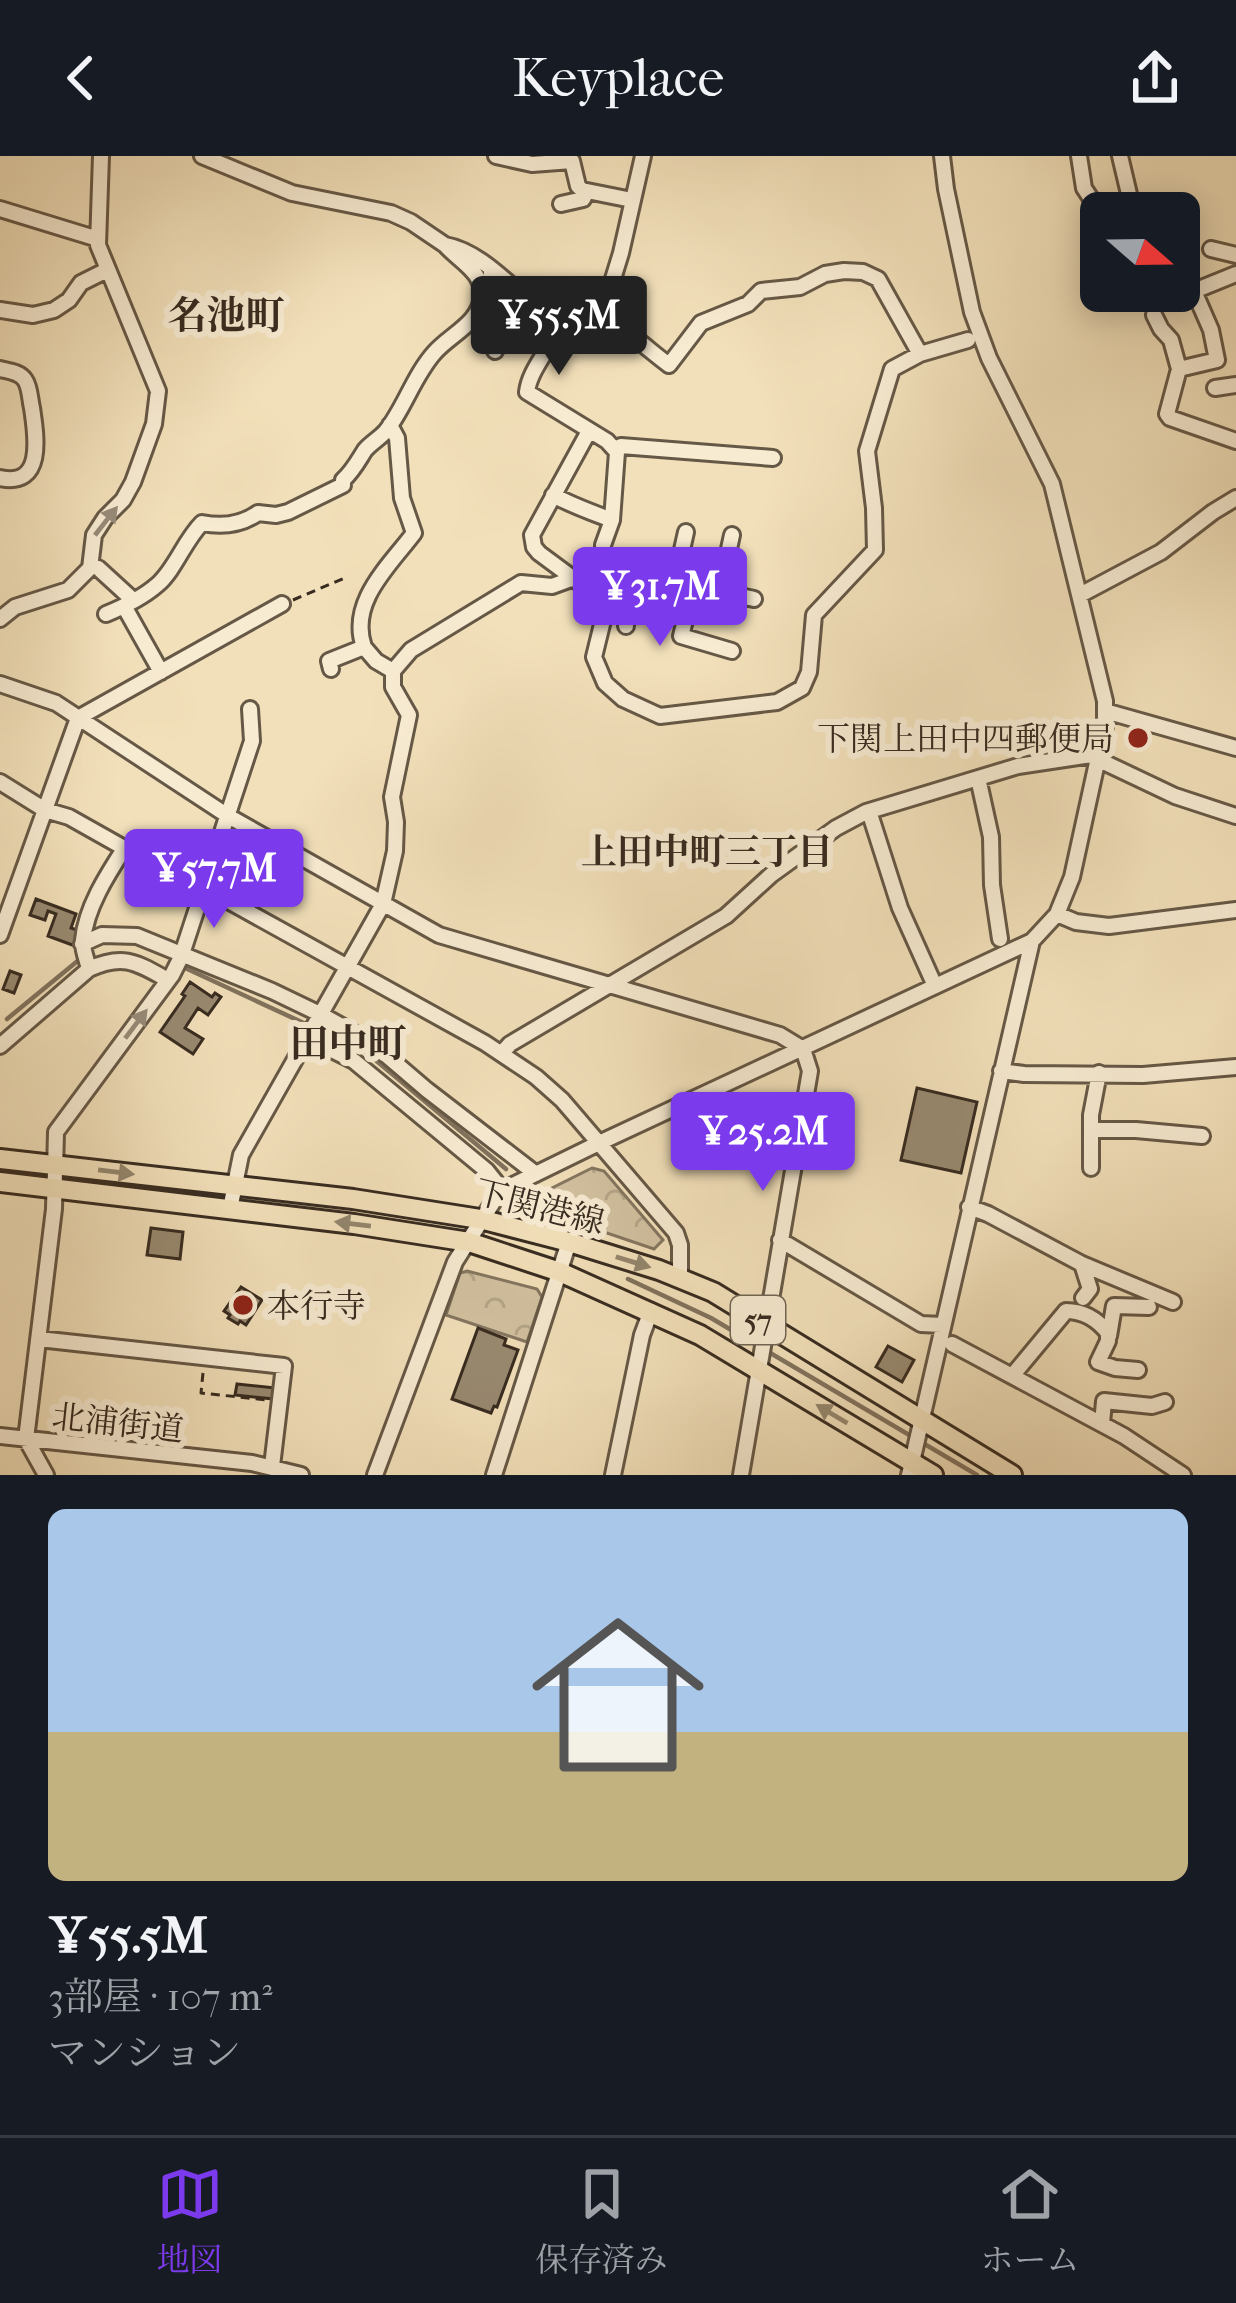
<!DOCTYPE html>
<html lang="ja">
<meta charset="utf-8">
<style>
body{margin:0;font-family:"IM FELL French Canon","Noto Serif JP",serif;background:#20242c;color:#f1f3f6;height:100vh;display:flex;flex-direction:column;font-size:45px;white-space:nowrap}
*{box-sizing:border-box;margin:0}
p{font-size:39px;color:#9ea1a6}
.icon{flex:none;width:66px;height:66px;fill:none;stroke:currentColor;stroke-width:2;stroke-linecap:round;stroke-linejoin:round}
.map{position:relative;height:1319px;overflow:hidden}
.drawer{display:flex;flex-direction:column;background:#171b24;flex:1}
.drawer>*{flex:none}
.needle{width:78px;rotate:110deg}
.controls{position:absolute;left:1080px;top:36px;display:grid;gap:24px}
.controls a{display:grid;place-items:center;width:120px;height:120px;border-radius:18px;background:#171b24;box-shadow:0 6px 30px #0003;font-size:60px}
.price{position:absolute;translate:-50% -102px;padding:0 27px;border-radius:12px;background:#7c3aed;color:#fff;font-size:39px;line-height:78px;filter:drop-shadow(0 3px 6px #0008)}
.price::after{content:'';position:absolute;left:50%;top:72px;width:36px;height:27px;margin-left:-18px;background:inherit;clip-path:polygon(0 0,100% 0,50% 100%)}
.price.on{background:#222;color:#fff}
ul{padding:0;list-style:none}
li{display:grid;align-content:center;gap:24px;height:636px;padding:0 48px}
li+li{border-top:3px solid #363941}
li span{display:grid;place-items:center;height:372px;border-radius:18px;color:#555}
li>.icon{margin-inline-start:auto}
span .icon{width:216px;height:216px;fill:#fffc;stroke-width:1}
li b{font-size:51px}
header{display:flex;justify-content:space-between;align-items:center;height:156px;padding:0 48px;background:#171b24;font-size:54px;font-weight:600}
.menu{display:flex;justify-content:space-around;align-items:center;height:168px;border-top:3px solid #363941;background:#171b24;font-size:33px;color:#9ea1a6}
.menu a{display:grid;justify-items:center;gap:6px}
.menu .on{color:#7c3aed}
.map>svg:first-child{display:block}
.park{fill:url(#park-crowns);stroke:#847660;stroke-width:3}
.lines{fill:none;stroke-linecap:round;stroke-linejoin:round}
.stream{stroke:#81725d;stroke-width:4.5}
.building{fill:#988970;stroke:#372b20;stroke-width:3}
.minor-casing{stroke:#665846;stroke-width:20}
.major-casing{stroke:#372b20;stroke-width:24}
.path{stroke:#372b20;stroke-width:3;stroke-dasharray:9 6;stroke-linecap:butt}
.minor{stroke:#f7ebd2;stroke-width:14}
.major{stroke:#f2e0ba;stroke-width:18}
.oneway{fill:#978b79}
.oneway2{fill:#94866d}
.poi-dot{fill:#8f2418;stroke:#f7ebd2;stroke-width:4.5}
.labels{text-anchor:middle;stroke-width:12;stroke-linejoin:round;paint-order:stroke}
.shield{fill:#f7ebd2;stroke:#716555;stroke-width:3}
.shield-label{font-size:30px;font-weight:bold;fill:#372b20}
.poi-label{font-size:33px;fill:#372b20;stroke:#f7ebd2;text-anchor:end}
.street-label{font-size:33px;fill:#372b20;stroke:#f7ebd2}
.neighbourhood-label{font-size:36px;font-weight:bold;fill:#372b20;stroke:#f7ebd2}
.quarter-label{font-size:39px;font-weight:bold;fill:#372b20;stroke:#f7ebd2}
</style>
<header><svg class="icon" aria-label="back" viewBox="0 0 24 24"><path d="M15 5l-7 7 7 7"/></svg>Keyplace<svg class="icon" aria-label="share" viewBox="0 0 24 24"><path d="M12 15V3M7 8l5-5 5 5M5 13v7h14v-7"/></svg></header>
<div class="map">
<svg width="1236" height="1319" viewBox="0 0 1236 1319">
<defs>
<pattern id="park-crowns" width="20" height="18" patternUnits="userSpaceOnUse" patternTransform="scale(3)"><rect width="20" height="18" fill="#d2c1a0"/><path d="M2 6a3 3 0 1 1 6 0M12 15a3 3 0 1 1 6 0" fill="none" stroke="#b5a68a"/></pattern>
</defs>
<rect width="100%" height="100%" fill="#f2e0ba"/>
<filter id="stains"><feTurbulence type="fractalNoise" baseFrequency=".00167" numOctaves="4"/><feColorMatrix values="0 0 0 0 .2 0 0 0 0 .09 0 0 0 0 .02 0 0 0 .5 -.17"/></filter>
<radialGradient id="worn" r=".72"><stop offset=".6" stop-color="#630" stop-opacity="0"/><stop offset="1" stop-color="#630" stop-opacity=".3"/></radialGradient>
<path class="park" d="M592 1012 604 1015 663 1084 654 1093 530 1051V1043Z
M467 1115 537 1133 542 1141 527 1186 446 1159 460 1117Z"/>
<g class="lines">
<path class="stream" d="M183 811 308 869
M7 863 80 803
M318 874 367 897 506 1013
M628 1123 711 1162 977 1319"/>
</g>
<path class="building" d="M36 743 76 758 71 772 80 775 75 790 48 780 56 758 48 755 45 764 30 759Z
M10 815 21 819 14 837 3 833Z
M190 826 212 841 215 837 221 841 208 859 198 852 185 872 203 883 193 898 160 876 185 840 182 838Z
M917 932 977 946 961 1017 901 1004Z
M151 1072 183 1076 180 1103 147 1099Z
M241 1131 262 1144 246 1169 240 1165 238 1168 228 1162 230 1159 224 1155Z
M478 1172 506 1183 504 1189 518 1194 497 1251 494 1250 491 1257 452 1243Z
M888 1190 914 1204 902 1226 876 1211Z
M237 1228 276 1232 274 1243 235 1239Z"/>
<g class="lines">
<defs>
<path id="minor" d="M202 0 292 37 391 57 411 66 445 89C479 95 508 128 534 149 542 155 550 159 558 167
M496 0 532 8 572 5 578 30 582 34 632 44
M1079 0 1084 32 1101 58
M1120 0 1129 38
M561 48 583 43 587 35
M0 53 98 83
M1211 93 1236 99
M491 114V126L506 140 511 151 495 195
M1236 118 1194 135 1211 174 1217 204 1179 213 1167 258 1170 262 1236 285
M0 154 33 159 54 154 69 144 81 127 107 114
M1154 159 1161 173 1171 184 1179 213
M601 162 621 97 643 0
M0 213C8 215 20 216 25 224 30 231 30 244 32 252 36 279 45 332 0 322
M1215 232 1236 229
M589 275 532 379 534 391 539 397 593 437 606 452 594 501 605 527 623 543 660 560 777 546 802 532 809 516 814 459 875 394 874 352 867 295 892 213 920 198 968 184
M615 293 621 290 773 302
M553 339C573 350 591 356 612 364
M91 410 98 412 133 444
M612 413 625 446 626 470
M675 425 686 376
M694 429 681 480 732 495
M720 435 732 379
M1080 439 1161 396 1213 356 1236 342
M754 443C728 437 703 431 677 426 653 421 623 422 603 406V389L612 364 617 296 607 285 527 236C530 211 553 192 558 167 599 141 638 187 669 209L701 167 748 148 761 135 800 131 825 118 844 115 863 116 878 123 920 198
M124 450 161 516
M106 458C123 451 142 442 157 429 175 414 184 385 202 367 222 371 241 369 258 357L276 359 288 356 343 329V324C353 315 358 305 365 294 371 287 380 282 386 275 404 253 414 219 435 196 451 178 480 167 482 140 484 116 458 104 445 89
M0 463 15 451 68 434 90 412 94 379 105 362 123 344 133 326 154 268 158 235 98 89 101 0
M364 491 376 505 393 515
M331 513 329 505 364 491C348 446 390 409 414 377L402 342 397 282 390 269
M0 528 56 547 228 660 439 779 780 879 803 893 810 915 741 1319
M1105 555 1236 592
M1097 603 1175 640 1236 660
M978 622 991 681 992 729 1000 783
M0 626 45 654 69 661 188 728 223 742 485 887 536 921 562 944 676 1077 680 1089V1121
M869 655 900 752 935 830
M1057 758 1076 766 1109 770 1236 754
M0 779 78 562 282 448
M82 788 102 779 137 780 272 835 322 859 372 887 427 934 536 1018
M89 813C87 804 82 793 83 784 86 752 107 719 124 693
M308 882 354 905 487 1015 503 1035
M0 890 89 813C124 797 137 807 168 824
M502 897 510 888 726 760 771 719 836 672 866 656 1018 610 1098 598
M1001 915 1024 918 1143 919 1236 911
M1091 974H1136L1202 980
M1091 1012V959L1099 917
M969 1051 988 1058 1082 1108 1173 1146
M230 1053 241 999 383 748 395 695 396 666 392 641 409 559 393 531V515L411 494 521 427 552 430 574 422
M780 1084 921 1168 942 1169
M1082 1108 1090 1133 1083 1142
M1109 1180 1114 1150 1149 1151
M39 1183 284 1210 272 1310
M952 1188 1124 1280 1183 1319
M1012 1220 1066 1155C1083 1155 1097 1163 1108 1177V1185L1098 1206 1115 1212 1138 1214
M1102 1268 1104 1245 1152 1250 1165 1246
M0 1280 252 1307 301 1319
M46 1319 26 1283 54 1053 56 976 172 819 181 801 252 585 250 553
M375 1319 455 1106 497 1040 513 1029 599 987 1032 785 1057 758 1072 721 1105 570V545L1052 328 989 202 972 156 946 33 942 0
M494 1319 569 1086
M613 1319 642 1179 651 1155
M909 1319 1032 785"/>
<path id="major" d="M0 1003 353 1043 480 1063 569 1086 659 1114 713 1136 1012 1319
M0 1026 354 1068 469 1086 560 1116 700 1179 933 1319"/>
</defs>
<use href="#minor" class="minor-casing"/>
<use href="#major" class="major-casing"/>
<path class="path" d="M293 444 347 421
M203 1217 201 1237 267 1244"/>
<use href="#minor" class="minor"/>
<use href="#major" class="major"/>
</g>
<defs><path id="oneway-solid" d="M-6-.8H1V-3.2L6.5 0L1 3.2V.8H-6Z" transform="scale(3)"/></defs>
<g class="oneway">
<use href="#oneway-solid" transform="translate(106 365) rotate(-52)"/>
<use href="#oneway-solid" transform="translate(136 868) rotate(-53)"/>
</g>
<g class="oneway2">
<use href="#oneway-solid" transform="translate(116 1016) rotate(7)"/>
<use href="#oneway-solid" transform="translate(353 1068) rotate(-173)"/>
<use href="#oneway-solid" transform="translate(633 1106) rotate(17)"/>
<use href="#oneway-solid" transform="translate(832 1258) rotate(-149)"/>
</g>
<g class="poi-dot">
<circle cx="1138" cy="582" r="12"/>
<circle cx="243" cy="1149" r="12"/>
</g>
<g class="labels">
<rect class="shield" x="731" y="1140" width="54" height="48" rx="9"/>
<g class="shield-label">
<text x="758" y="1174">57</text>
</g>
<g class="poi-label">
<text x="1114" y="594">下関上田中四郵便局</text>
<text x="267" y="1161" text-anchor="start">本行寺</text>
</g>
<g class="street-label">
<text transform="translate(540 1050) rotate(14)" y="12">下関港線</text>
<text transform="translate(118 1266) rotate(6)" y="12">北浦街道</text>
</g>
<g class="neighbourhood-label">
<text x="707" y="708">上田中町三丁目</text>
</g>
<g class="quarter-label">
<text x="226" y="173">名池町</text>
<text x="348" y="901">田中町</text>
</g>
</g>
<rect width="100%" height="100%" filter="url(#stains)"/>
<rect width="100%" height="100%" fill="url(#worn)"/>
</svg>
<div class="controls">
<a><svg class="needle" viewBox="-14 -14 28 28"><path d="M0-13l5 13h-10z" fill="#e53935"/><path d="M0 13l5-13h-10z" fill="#9ea1a6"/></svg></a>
</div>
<b class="price on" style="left:559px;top:222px">¥55.5M</b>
<b class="price" style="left:660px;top:493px">¥31.7M</b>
<b class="price" style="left:214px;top:775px">¥57.7M</b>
<b class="price" style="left:763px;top:1038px">¥25.2M</b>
</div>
<section class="drawer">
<ul>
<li><span style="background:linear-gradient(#a9c7e8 60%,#c2b280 0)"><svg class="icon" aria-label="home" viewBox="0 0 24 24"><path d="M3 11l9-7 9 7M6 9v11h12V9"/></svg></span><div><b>¥55.5M</b><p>3部屋 · 107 m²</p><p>マンション</p></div></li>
</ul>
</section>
<nav class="menu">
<a class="on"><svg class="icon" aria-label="map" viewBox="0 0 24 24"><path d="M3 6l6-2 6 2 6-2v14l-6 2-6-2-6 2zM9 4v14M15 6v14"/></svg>地図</a>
<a><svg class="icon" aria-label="saved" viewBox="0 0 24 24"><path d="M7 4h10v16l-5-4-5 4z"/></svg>保存済み</a>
<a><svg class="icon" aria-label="home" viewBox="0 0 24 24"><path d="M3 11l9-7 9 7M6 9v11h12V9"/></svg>ホーム</a>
</nav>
